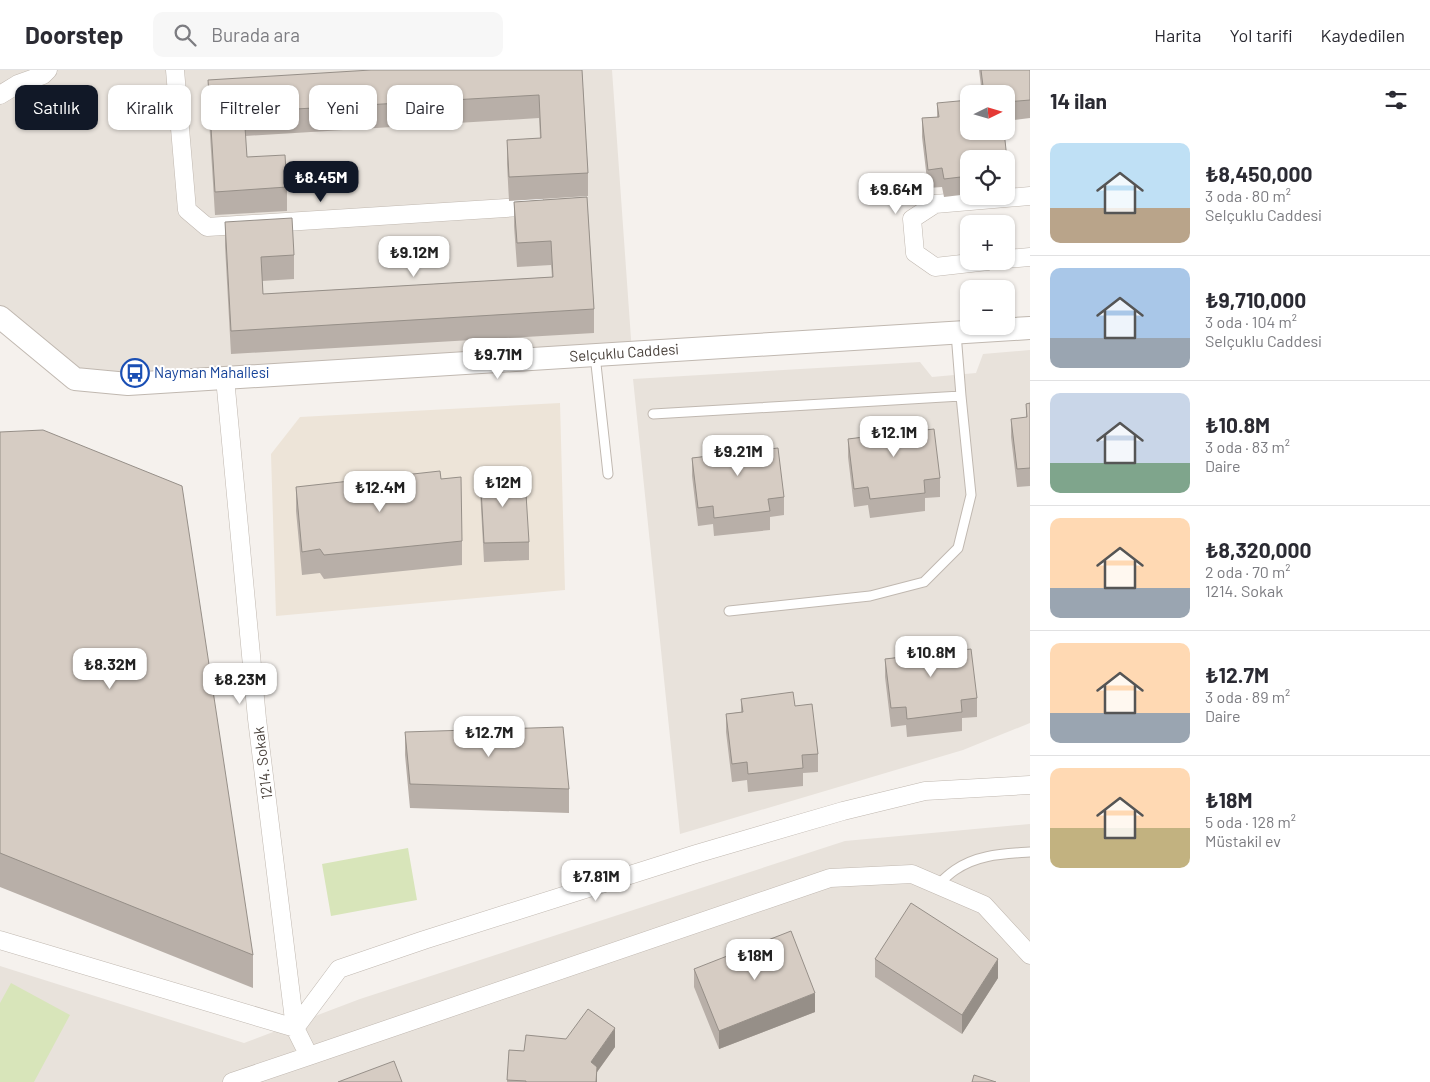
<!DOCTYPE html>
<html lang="tr">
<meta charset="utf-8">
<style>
body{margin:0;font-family:Barlow,sans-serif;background:#f7f7f7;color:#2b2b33;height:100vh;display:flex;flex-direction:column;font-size:19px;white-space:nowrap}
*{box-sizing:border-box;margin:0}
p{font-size:16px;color:#7c7c81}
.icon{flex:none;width:28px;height:28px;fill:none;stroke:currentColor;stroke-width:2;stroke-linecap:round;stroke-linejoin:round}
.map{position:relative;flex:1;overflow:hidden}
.panel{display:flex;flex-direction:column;background:#fff;width:400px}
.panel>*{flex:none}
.hud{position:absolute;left:15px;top:15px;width:475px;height:45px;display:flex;gap:10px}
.needle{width:32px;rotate:85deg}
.tools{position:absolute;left:960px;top:15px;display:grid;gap:10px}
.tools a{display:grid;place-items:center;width:55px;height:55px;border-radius:10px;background:#fff;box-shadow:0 1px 4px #0004;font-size:25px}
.price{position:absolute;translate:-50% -42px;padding:0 11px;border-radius:10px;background:#fff;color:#222;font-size:16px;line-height:32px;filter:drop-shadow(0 1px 2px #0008)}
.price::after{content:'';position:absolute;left:50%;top:30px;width:15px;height:11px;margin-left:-8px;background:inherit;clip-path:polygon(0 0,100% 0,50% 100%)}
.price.on{background:#111827;color:#fff}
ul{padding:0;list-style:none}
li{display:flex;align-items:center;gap:15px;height:125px;padding:0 20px}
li+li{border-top:1px solid #e1e1e2}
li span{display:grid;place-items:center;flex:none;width:140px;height:100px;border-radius:10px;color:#555}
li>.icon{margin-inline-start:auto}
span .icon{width:60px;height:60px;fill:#fffc;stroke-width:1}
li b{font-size:21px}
h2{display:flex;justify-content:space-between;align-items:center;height:60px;padding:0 20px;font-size:21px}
.chip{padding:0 18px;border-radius:10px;background:#fff;box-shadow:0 1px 4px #0004;font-size:18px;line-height:45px}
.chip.on{background:#111827;color:#fff}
header{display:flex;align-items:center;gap:30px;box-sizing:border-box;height:70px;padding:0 25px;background:#fff;border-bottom:1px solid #e1e1e2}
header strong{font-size:24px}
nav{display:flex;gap:28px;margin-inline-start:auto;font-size:18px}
.search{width:350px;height:45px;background:#f7f7f7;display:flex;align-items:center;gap:12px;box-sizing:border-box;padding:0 18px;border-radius:10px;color:#7c7c81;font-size:19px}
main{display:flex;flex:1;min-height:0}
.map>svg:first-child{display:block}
.residential{fill:#e8e2db}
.education{fill:#ede4d8}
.grass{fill:#d8e5ba}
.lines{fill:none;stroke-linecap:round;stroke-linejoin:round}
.service-casing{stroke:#c0b8b0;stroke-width:11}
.minor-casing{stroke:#c0b8b0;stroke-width:19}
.tertiary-casing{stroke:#c0b8b0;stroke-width:24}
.service{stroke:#fff;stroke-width:9}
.minor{stroke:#fff;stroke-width:18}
.tertiary{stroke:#fff;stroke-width:22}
.wall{fill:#b8afa8}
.shaded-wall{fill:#968f88}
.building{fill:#d6ccc3;stroke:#968f88}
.labels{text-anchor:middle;stroke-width:4;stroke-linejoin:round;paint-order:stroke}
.street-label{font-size:15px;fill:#49413b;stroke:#fff}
.transit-label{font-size:15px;fill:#164399;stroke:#fff;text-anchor:start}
</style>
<header>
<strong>Doorstep</strong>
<div class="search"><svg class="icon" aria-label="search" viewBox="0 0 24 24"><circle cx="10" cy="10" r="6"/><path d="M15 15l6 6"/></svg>Burada ara</div>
<nav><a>Harita</a><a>Yol tarifi</a><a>Kaydedilen</a></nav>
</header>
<main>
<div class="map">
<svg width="1030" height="1012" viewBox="0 0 1030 1012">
<rect width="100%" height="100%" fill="#f5f1ed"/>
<path class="residential" d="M0 0H612L632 283 75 309 0 247Z
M1030 280V653L963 680 680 764 633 309 920 292 932 307 976 303 983 284Z
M1030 754V1012H0V896L244 973 360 929 845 771Z"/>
<path class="education" d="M560 333 565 520 276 546 271 384 300 347Z"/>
<path class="grass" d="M408 778 417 830 331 846 322 794Z
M11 913 70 945 34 1012H0V933Z"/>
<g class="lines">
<defs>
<path id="service" d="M595 285 608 404
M653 344 961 326
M729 541 870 526 924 512 958 478 971 425 961 326 956 263
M937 815C943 810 949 804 955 800 978 784 1004 784 1030 782"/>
<path id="minor" d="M175 0 187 140 207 157 537 136
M0 25 18 14 43 5 48 0
M1006 189 1030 187
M988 191 935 197 915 183 912 149 935 134 1030 126
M0 870 295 958 257 649 225 308
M309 986 830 808 912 804 984 835 1030 885
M232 1012 309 986 295 958 339 899 424 870 696 784 843 741 925 721 1030 715"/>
<path id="tertiary" d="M0 247 75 309 128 314 1030 258"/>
</defs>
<use href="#service" class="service-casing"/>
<use href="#minor" class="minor-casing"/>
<use href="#tertiary" class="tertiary-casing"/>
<use href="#service" class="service"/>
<use href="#minor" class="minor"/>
<use href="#tertiary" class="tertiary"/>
</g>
<path class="wall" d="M582 0 588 103V126L509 131 507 94V70L540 68 539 48 245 66 247 87 287 117V141L215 145 208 33V10Z
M979 0H1030V48L1006 51V24H982Z
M937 33 1007 89V107H1006V89H969V124L944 127 942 117 928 118 922 67V48L937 47Z
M587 127 594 239V263L231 284 225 176V152L294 185V209L262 211 263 224 552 207 551 195 517 197 514 156V132Z
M1030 333V416L1017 417 1011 367V349L1026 348V334Z
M863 353 917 361 940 408V427L925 428V441L870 448 868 435 854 437 848 387V369L863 367Z
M0 362 253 885V918L0 817Z
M707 372 761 380 784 427V445L770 447V460L714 466 713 454 698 456 692 406V388L707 386Z
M480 401 515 426 529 472V490L484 492 480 420Z
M441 409 462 471V495L324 509 320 503 302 505 296 441V417Z
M900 573 954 581 977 628V647L962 648V661L907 667 906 655 891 657 885 607V589L900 587Z
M741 629 795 636 818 684V702L803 703V716L748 722 747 710 732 712 726 662V644L741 642Z
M405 662 569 719V743L410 738 405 685Z
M875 889 998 908 962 964 875 907Z
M694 899 815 942 719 979 694 917Z
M615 977 597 1002V1012H507L509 980 524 981Z"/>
<path class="shaded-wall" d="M998 889V908L962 964V945Z
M815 923V942L719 979V961Z
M615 958V977L597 1002V1012H595L591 992Z"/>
<path class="building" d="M371 0H582L588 103 509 107 507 70 541 68 539 25 244 42 247 87 285 85 287 117 215 122 208 10Z
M981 0H1030V30L1006 32V24H998V23L984 24Z
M969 30V61H1004L1007 89H969V106L944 109 942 98 928 100 922 48 939 47 937 33Z
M587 127 594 239 231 261 225 152 292 148 294 185 261 187 263 224 553 207 551 171 517 173 514 132Z
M1030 333V398L1017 399 1011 349 1027 347 1026 334Z
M916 347 917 361 934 359 940 408 924 410 925 423 870 429 868 417 854 419 848 369 864 367 863 353Z
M43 360 182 416 253 885 0 783V362Z
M760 366 761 380 778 378 784 427 768 429 770 441 714 448 713 436 698 438 692 388 709 386 707 372Z
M514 399 515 426 526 424 529 472 484 473 480 401Z
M440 401 441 409 461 407 462 471 324 485 320 479 302 482 296 417Z
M953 567 954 581 971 579 977 628 961 630 962 642 907 649 906 637 891 638 885 589 902 587 900 573Z
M793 622 795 636 812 634 818 684 802 685 803 698 748 704 747 692 732 694 726 644 743 642 741 629Z
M563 657 569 719 410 714 405 662Z
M911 833 998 889 962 945 875 889Z
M791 861 815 923 719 961 694 899Z
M588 939 615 958 591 992 597 997 596 1012H526V1011L507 1010 509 980 524 981 526 965 566 969Z
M394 991 402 1012H338Z
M974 1005 996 1012H972Z"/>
<defs>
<symbol id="bus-ring" viewBox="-11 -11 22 22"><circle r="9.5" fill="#fff" stroke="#1a4fb4" stroke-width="1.5"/><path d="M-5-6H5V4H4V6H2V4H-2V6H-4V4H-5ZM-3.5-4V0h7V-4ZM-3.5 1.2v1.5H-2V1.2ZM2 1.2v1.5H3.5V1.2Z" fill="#1a4fb4"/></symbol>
</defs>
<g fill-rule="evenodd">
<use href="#bus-ring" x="119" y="287" width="32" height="32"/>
</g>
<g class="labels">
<g class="street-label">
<text transform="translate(624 283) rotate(-4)" y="5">Selçuklu Caddesi</text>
<text transform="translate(263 693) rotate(-97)" y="5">1214. Sokak</text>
</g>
<g class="transit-label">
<text x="154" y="308">Nayman Mahallesi</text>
</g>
</g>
</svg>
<div class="tools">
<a><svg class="needle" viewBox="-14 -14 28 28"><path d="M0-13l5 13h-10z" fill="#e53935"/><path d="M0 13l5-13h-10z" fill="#7c7c81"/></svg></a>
<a><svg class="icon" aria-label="locate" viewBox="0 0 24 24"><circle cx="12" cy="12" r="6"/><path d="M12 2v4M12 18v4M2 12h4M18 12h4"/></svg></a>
<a>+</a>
<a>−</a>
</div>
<b class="price on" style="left:321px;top:133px">₺8.45M</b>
<b class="price" style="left:896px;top:145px">₺9.64M</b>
<b class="price" style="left:414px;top:208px">₺9.12M</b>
<b class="price" style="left:498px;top:310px">₺9.71M</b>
<b class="price" style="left:894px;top:388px">₺12.1M</b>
<b class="price" style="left:738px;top:407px">₺9.21M</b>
<b class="price" style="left:503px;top:438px">₺12M</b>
<b class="price" style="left:380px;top:443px">₺12.4M</b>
<b class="price" style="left:931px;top:608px">₺10.8M</b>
<b class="price" style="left:110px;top:620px">₺8.32M</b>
<b class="price" style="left:240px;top:635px">₺8.23M</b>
<b class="price" style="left:489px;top:688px">₺12.7M</b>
<b class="price" style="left:596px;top:832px">₺7.81M</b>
<b class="price" style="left:755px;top:911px">₺18M</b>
<div class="hud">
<a class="chip on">Satılık</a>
<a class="chip">Kiralık</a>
<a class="chip">Filtreler</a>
<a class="chip">Yeni</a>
<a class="chip">Daire</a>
</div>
</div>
<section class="panel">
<h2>14 ilan<svg class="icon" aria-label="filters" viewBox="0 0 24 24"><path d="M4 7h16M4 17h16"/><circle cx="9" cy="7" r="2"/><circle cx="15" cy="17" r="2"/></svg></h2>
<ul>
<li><span style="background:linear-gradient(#bfe0f5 65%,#b9a48a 0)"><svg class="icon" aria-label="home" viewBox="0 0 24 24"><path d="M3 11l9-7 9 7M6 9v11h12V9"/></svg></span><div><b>₺8,450,000</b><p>3 oda · 80 m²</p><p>Selçuklu Caddesi</p></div></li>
<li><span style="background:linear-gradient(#a9c7e8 70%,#9aa5b1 0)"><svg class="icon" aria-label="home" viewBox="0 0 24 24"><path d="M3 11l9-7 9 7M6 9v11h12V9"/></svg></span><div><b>₺9,710,000</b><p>3 oda · 104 m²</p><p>Selçuklu Caddesi</p></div></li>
<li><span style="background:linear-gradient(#c9d6e8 70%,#7fa58c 0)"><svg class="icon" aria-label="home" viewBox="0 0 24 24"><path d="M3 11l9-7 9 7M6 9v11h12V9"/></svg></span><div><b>₺10.8M</b><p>3 oda · 83 m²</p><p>Daire</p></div></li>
<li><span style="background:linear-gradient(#ffd9b3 70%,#9aa5b1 0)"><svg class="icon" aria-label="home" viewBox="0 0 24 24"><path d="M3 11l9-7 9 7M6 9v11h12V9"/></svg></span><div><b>₺8,320,000</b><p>2 oda · 70 m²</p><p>1214. Sokak</p></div></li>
<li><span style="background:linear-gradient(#ffd9b3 70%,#9aa5b1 0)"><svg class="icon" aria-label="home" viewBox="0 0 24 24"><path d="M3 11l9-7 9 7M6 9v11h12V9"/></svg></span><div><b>₺12.7M</b><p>3 oda · 89 m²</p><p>Daire</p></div></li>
<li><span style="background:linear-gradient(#ffd9b3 60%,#c2b280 0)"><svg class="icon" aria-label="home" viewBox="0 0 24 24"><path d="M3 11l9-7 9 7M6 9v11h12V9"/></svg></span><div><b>₺18M</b><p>5 oda · 128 m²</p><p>Müstakil ev</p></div></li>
</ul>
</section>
</main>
